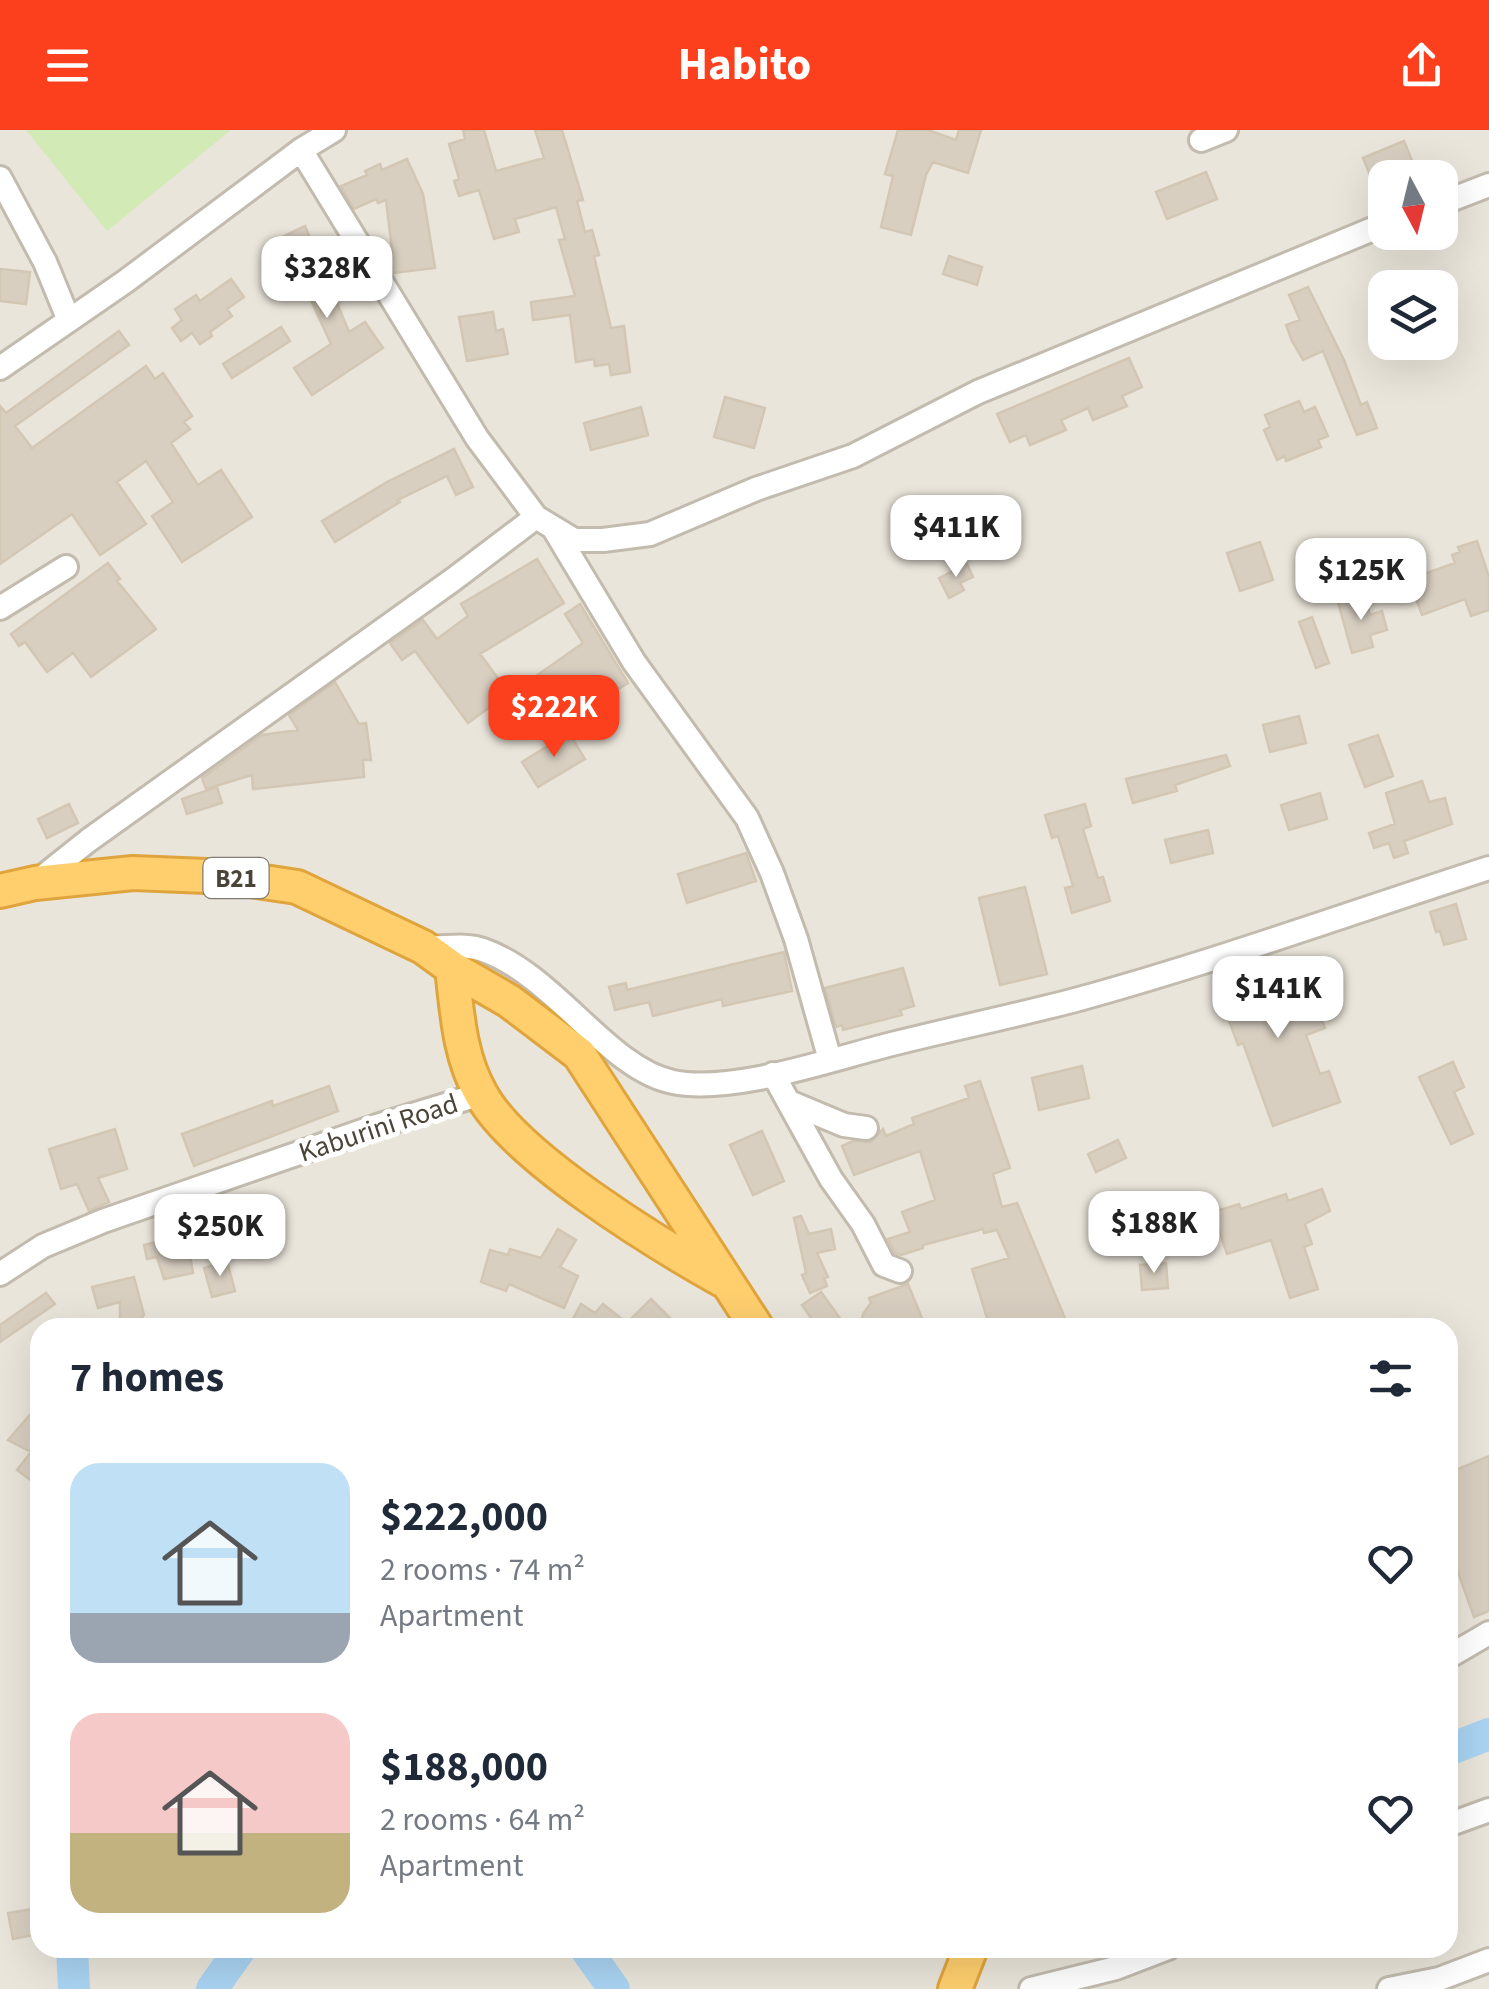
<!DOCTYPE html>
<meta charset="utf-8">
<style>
body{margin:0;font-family:"Source Sans 3",sans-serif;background:#f6f6f7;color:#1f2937;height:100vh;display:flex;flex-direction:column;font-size:38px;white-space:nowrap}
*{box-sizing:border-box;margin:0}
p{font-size:32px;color:#747a83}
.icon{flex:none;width:55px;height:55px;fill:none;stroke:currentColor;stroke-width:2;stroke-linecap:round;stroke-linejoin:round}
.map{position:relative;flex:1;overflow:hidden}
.drawer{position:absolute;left:30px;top:1188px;width:1428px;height:640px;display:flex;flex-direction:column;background:#fff;border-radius:30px;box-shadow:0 10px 40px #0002}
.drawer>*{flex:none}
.needle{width:65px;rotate:173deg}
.tools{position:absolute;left:1368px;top:30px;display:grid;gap:20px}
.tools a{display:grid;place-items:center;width:90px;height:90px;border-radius:20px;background:#fff;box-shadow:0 10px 40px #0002;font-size:50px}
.price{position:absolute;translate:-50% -85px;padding:0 22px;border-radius:20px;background:#fff;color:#222;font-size:32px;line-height:65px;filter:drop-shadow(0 2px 5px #0008)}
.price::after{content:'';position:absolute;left:50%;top:60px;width:30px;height:22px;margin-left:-15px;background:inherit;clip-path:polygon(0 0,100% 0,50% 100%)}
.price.on{background:#fc3f1d;color:#fff}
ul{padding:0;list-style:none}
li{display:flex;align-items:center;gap:30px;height:250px;padding:0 40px}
li span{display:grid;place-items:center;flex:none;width:280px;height:200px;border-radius:30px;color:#555}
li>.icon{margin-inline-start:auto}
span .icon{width:120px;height:120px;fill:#fffc;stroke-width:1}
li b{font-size:42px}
h2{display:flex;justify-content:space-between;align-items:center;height:120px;padding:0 40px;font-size:42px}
header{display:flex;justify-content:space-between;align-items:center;height:130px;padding:0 40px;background:#fc3f1d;color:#fff;font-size:45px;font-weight:700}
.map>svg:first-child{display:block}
.residential{fill:#eae5da;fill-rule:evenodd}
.green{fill:#d2eab5}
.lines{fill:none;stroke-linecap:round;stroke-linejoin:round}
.river{stroke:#a9d4f2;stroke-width:32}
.building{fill:#d8cfc1;stroke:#d3c7b4;stroke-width:2.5}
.minor-casing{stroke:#c2bbae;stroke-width:28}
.highway-casing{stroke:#e0a43c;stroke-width:38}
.minor{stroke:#fff;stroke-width:22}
.highway{stroke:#ffcf6e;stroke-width:32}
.labels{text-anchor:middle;stroke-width:10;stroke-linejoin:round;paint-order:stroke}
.shield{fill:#fff;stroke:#817c74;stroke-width:2.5}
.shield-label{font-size:25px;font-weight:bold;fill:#4b4439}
.street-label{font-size:28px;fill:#4b4439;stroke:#fff}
</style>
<header><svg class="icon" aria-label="menu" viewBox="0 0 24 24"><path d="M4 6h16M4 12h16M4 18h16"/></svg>Habito<svg class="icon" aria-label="share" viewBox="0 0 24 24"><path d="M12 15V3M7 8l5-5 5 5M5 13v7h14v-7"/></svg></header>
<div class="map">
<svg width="1489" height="1859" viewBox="0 0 1489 1859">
<rect width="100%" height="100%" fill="#f6f3ec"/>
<path class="residential" d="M0 0H1489V1859H0ZM1385 48H1440V102H1385ZM1385 158H1440V212H1385ZM40 1198H1448V1818H40Z"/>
<path class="green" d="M26 0H231L107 101Z"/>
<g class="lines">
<path class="river" d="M1448 1620 1489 1604
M72 1818 74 1859
M585 1818 614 1859
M212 1859 241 1818"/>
</g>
<path class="building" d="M463 0H484L496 41 544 28 535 0H562L583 70 577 71 585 102 592 100 599 125 594 126 611 198 624 196 630 242 611 245 609 234 595 236 594 229 576 232 570 185 533 190 531 172 575 166 559 110 565 109 556 77 515 89 519 102 494 109 479 60 459 66 454 51 459 49 449 14 465 9Z
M898 0H928L956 10 959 0H981L968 43 933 32 926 45 911 105 881 97 893 46 885 44Z
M1404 11 1413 33 1372 50 1363 28Z
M407 29 423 64 435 138 394 143 388 128H393L386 70 378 73 376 69 354 79 341 56 367 45 365 41 380 34 382 40Z
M1206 42 1217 69 1167 89 1156 62Z
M305 96 349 202 365 192 383 218 312 265 294 238 331 214 282 107Z
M949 126 982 137 977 155 943 144Z
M0 139 30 142 26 174 0 171Z
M231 149 244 167 227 179 232 186 210 202 212 206 200 214 192 203 181 211 172 198 182 190 175 179 196 165 200 171Z
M1308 157 1344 230 1361 275 1367 272 1377 298 1357 305 1323 221 1303 230 1292 211 1286 195 1300 190 1289 165Z
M493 182 496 201 503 199 508 224 467 231 459 187Z
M281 197 290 211 232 248 223 234Z
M119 201 129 215 15 296 32 318 146 236 155 249 163 243 192 286 184 292 190 299 171 313 198 355 221 340 252 387 182 432 152 386 173 372 146 331 117 352 146 394 100 425 72 384 0 434V276L6 283Z
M1129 228 1142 257 1122 266 1127 276 1093 290 1088 278 1061 290 1066 300 1030 315 1026 305 1010 312 997 284Z
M725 267 765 278 754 318 714 307Z
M1299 271 1304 282 1315 277 1328 306 1318 310 1321 317 1286 331 1285 326 1277 330 1264 300 1270 297 1265 285Z
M641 277 648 305 591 320 584 293Z
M454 319 473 357 456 365 447 346 398 370 400 372 335 412 322 391 387 352Z
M1477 411 1489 447V480L1471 486 1465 469 1422 485 1415 466 1424 463 1418 446 1455 433 1452 425 1460 422 1458 417Z
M1260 412 1273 450 1240 461 1227 423Z
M537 429 564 473 480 524 509 563 468 593 415 521 402 530 390 513 423 490 437 509 468 486 461 474Z
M108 433 120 449 117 451 156 499 91 547 73 523 47 542 25 512 19 516 11 504Z
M967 434 973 447 960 453 964 460 949 468 939 448Z
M1364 465 1370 485 1382 481 1387 500 1370 505 1373 517 1352 523 1338 472Z
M580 474 628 553 573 587 560 566 524 589 509 565 583 513 565 484Z
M1312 487 1329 533 1316 538 1299 492Z
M335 552 359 594 366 593 371 630H363L364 647 253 659 252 645 206 659 202 648 262 605 298 600 289 585Z
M1299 586 1306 613 1270 622 1263 595Z
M569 603 585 629 538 657 522 632Z
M1378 605 1393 646 1365 657 1349 615Z
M1226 625 1230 636 1175 655 1177 661 1133 673 1126 649Z
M1422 651 1429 672 1445 668 1452 694 1404 711 1408 723 1394 728 1389 713 1374 718 1369 703 1395 694 1386 663Z
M217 657 222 673 187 684 182 669Z
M1320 663 1327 689 1289 700 1281 675Z
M69 674 78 693 47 708 38 689Z
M1085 674 1091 696 1083 699 1098 748 1103 747 1110 771 1072 783 1065 758 1073 756 1058 706 1052 708 1045 685Z
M1208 700 1213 723 1171 733 1165 710Z
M746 723 756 751 687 773 678 744Z
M1025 757 1047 844 1000 855 979 768Z
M1456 774 1466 809 1444 815 1440 801 1436 802 1430 782Z
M784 822 792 861 723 876 722 869 653 886 649 872 615 880 609 857 626 853 627 860Z
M1275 834 1317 878 1325 898 1306 905 1320 944 1329 941 1340 972 1273 996 1243 913 1238 915 1213 847 1247 835 1253 854Z
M903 838 914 876 900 880 902 885 843 900 842 895 836 897 825 858Z
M1453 932 1464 957 1454 962 1473 1004 1451 1014 1419 947Z
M1082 936 1089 968 1039 980 1032 948Z
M980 951 1010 1038 993 1044 1002 1077 1017 1073 1069 1198H990L972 1139 1009 1128 997 1100 984 1103 983 1099 923 1115V1118L901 1125 895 1123 888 1109 910 1102 902 1082 935 1070 920 1021 854 1045 842 1016 853 1011 871 1012 883 999 886 1006 914 994 912 988 969 968 965 956Z
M329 956 338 981 194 1036 182 1004 272 971 273 976Z
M115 999 127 1039 98 1048 109 1072 89 1081 77 1054 61 1059 49 1019Z
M762 1001 784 1051 753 1065 730 1015Z
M1118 1010 1126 1028 1096 1042 1088 1024Z
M1322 1059 1330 1081 1305 1094 1312 1114 1304 1117 1318 1159 1290 1168 1271 1110 1227 1124 1213 1082 1239 1074 1241 1079 1286 1064 1288 1071Z
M801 1086 809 1104 831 1099 835 1119 817 1123 828 1147 824 1148 827 1156 810 1163 802 1145 806 1143 794 1088Z
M558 1099 576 1110 560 1137 578 1146 564 1178 509 1154 506 1161 481 1152 490 1120 508 1125 510 1119 541 1128Z
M174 1108H187L193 1143 164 1149 157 1127 147 1129 144 1115Z
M227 1131 235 1161 212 1167 204 1138Z
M1166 1133 1168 1158 1142 1160 1140 1135Z
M134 1147 144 1185 140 1190H120V1172L98 1178 92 1157Z
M908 1154 926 1198H861L863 1184 871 1173 869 1168Z
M821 1162 847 1198H818L802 1175Z
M46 1163 55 1174 0 1212V1195Z
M651 1169 680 1198H568L581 1174 595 1183 603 1174 627 1193Z
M40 1273V1357L17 1340 31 1322 8 1310Z
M1489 1326V1481L1474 1487 1452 1425 1448 1427V1343Z
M33 1779 38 1804 13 1809 8 1783Z"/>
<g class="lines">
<defs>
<path id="minor" d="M1201 10 1226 0
M301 20 477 308 536 387 574 410H603L650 404 756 359 853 326 978 262 1385 94
M0 48 45 132 68 188
M1440 74 1489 55
M0 238 126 151 301 20 334 0
M554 399 634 532 747 688 772 743 796 809 830 930
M0 478 66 437
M35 753 89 710 454 449 536 387
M423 817C443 819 464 813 483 820 555 845 608 939 673 952 732 964 829 930 888 915 951 899 1015 886 1079 869 1217 831 1353 782 1489 738
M773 944 831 1049 863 1094 884 1135 900 1141
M789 972 844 995 866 998
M0 1144 43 1116 103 1091 377 996 481 964
M1448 1527 1489 1503
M1448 1695 1489 1680
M1031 1859 1116 1838 1168 1818
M1389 1859 1439 1849 1489 1830"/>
<path id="highway" d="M0 761 35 753 133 743 231 747 297 757 423 817 452 838 509 871 579 924 757 1198
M452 838C457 881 459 926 481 964 515 1027 658 1114 722 1150
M955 1859 971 1818"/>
</defs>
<use href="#minor" class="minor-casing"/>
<use href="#highway" class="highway-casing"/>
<use href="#minor" class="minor"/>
<use href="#highway" class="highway"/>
</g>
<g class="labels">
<rect class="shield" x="203.5" y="728" width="65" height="40" rx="8"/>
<g class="shield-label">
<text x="236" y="757">B21</text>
</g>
<g class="street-label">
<text transform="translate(378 997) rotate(-18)" y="10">Kaburini Road</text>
</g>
</g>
</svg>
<div class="tools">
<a><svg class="needle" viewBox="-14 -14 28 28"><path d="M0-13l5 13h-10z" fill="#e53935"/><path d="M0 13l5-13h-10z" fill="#747a83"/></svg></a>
<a><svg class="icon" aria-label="layers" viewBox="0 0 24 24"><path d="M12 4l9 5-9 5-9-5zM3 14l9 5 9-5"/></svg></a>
</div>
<b class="price" style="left:327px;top:191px">$328K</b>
<b class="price" style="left:956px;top:450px">$411K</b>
<b class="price" style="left:1361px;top:493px">$125K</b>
<b class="price on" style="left:554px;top:630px">$222K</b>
<b class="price" style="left:1278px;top:911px">$141K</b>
<b class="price" style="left:1154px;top:1146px">$188K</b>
<b class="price" style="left:220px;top:1149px">$250K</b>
<section class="drawer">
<h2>7 homes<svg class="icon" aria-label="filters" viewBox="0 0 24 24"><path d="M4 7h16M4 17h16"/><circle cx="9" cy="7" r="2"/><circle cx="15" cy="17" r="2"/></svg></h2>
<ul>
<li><span style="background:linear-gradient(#bfe0f5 75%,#9aa5b1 0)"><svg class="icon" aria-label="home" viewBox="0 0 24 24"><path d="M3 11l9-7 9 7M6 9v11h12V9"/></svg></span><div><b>$222,000</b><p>2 rooms · 74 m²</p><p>Apartment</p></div><svg class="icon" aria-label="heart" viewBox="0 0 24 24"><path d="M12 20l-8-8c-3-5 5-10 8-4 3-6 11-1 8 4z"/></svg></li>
<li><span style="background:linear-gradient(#f6c9c9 60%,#c2b280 0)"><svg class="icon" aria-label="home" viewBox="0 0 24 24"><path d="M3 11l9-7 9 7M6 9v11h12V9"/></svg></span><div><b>$188,000</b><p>2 rooms · 64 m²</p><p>Apartment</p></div><svg class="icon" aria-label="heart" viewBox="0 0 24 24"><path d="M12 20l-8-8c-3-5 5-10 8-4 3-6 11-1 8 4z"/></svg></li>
</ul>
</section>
</div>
